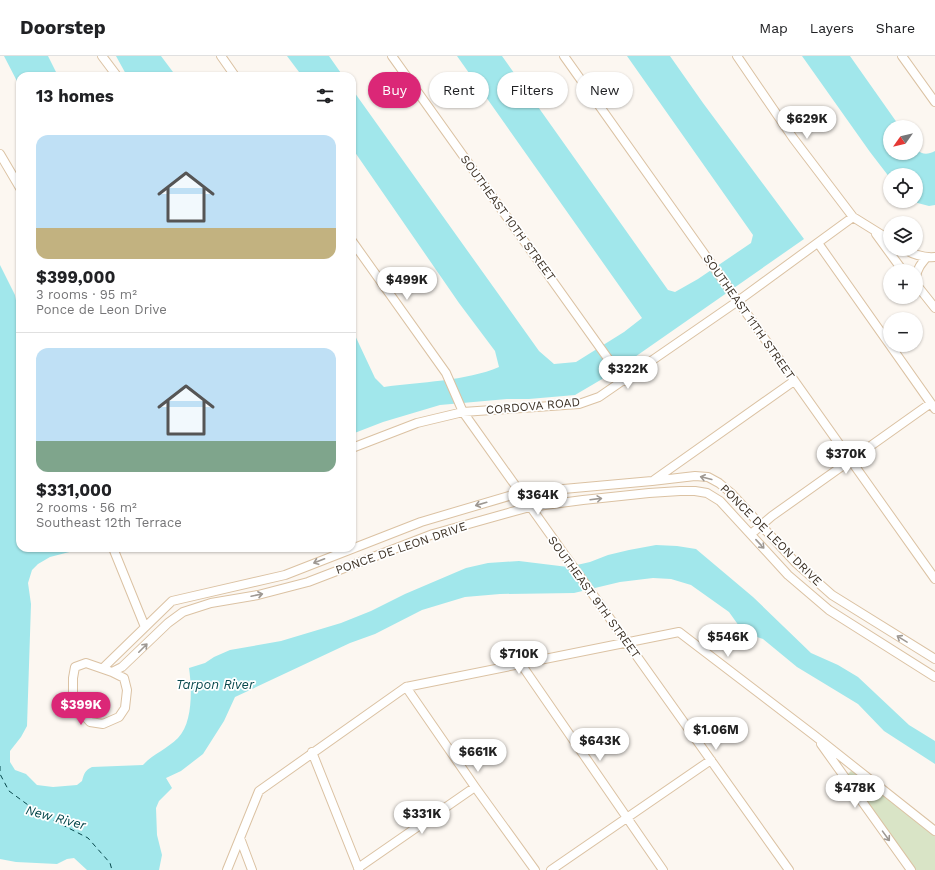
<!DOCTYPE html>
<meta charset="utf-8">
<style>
body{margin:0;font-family:"Work Sans",sans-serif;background:#f6f6f6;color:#202124;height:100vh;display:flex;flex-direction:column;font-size:15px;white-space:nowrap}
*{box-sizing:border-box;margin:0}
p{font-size:13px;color:#757577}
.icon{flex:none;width:22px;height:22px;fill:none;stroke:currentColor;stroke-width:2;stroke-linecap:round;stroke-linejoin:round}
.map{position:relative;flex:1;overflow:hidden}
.side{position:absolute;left:16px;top:16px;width:340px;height:480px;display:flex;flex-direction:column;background:#fff;border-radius:12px;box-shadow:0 1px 3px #0004}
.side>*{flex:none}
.top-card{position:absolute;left:368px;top:16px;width:380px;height:36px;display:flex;gap:8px}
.needle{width:26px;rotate:236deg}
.controls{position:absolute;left:883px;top:64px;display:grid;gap:8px}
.controls a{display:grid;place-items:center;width:40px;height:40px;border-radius:50%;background:#fff;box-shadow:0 1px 3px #0004;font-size:20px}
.price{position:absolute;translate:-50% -34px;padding:0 9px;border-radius:14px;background:#fff;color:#222;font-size:13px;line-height:26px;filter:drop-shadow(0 1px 2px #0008)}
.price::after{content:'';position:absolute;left:50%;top:24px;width:12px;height:9px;margin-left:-6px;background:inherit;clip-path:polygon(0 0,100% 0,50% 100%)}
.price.on{background:#db2777;color:#fff}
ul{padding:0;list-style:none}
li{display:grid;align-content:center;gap:8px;height:212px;padding:0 20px}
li+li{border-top:1px solid #e0e0e0}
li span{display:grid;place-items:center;height:124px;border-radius:12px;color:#555}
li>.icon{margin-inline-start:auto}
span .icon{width:72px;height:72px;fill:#fffc;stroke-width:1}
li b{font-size:17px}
h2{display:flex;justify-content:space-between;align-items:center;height:48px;padding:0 20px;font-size:17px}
.pill{padding:0 14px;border-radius:18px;background:#fff;box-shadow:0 1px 3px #0004;font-size:14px;line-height:36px}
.pill.on{background:#db2777;color:#fff}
header{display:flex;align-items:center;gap:24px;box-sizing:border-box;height:56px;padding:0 20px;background:#fff;border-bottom:1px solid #e0e0e0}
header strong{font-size:19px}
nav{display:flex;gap:22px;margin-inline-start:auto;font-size:14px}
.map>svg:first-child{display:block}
.green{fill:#d9e4c6}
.water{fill:#a1e7eb}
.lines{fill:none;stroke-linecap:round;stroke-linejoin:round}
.ferry{stroke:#07484c;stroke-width:1;stroke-dasharray:5 4;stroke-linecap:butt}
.street-casing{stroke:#dbc2a3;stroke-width:10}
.street{stroke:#fff;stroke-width:8}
.oneway{stroke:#9e9892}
.labels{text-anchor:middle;stroke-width:3.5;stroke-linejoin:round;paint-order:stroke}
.street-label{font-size:12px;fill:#3d3226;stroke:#fff}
.water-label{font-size:13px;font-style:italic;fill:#07484c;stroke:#fff}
</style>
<header>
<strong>Doorstep</strong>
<nav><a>Map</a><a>Layers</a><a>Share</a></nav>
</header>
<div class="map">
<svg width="935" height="814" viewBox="0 0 935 814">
<rect width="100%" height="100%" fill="#fcf7f1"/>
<path class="green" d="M851 715 855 716 935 778V814H913L848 722V718Z"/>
<path class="water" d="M4 0H48L58 20H20V31Z
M116 0H161L176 20H127Z
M287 0H329L343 20H302Z
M457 0H502L668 234 675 236 698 223 751 187 753 179 627 0H670L703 47 804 183 609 319 575 339 529 343H507L440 349 383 366 352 378V273L375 322 384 331C419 326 467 325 499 311L495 295 459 247 352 92V33L539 295 554 308 576 306 624 276 642 262Z
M802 0H850L900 71H890V97H916V93C923 99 927 99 935 95V149L929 150 910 145H916V119H890V122L870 96Z
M0 209 15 239 20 266V492H85L50 501 38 508 32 514 28 527 31 548 27 670 21 681 10 695V706L15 714 26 718 37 729 53 731 77 729 82 725C84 718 85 714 92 711L143 709C153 698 167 693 178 682 193 667 192 632 189 612L205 607 214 601 230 594 281 585 341 567 371 555 405 538 466 512 488 507 519 505 568 511 590 506 608 499 629 494 656 489 677 490 696 493 753 541 811 597 838 609 858 621 909 669 935 685V708L884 675 858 648 797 611 763 583 751 579 731 593 721 585 737 575 739 570 729 556 691 529 671 523 653 522 620 526 574 537 500 538 465 541 422 554 375 578 350 587 235 641 224 665 203 698 181 715 166 722 172 732 159 745 156 752 157 779 162 799 159 814H87L74 802 67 803 57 808 16 806 0 803Z"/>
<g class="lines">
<path class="ferry" d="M0 710V718L9 735 39 757 88 782 110 807 112 814"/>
<defs>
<path id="street" d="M102 0 117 20
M221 0 235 20
M392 0 624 325
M564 0 935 523
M737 0 793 82 853 161 890 184
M902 0 935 46
M0 98 20 132
M876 178 903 215
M352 185 446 317 463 356 789 814
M818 187 935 353
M904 193C914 199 923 202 935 201
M916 221C917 213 921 208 926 202
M916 228 935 252
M352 392 417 367 463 356 579 348 599 341 738 245 853 161
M654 424 794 325
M751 478 772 460 931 347
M113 492 145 571
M521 608 663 814
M103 612 172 545 285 519 421 466 519 437 652 425 695 420 708 421 719 427 731 437 796 507 832 539 935 603
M112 616 124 622 127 634 125 652 119 661 103 668 90 666 80 655 73 637V622L75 611 86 607 112 616 122 611 168 567 183 556 211 547 258 539 308 526 433 478 508 457 530 451 583 444 649 437 680 435H695L707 437 720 445 788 519 829 554 935 621
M406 631 475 731 535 814
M821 688 911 814
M312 696 359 814
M240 782 252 814
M358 812 475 731
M227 814 259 735 406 631 679 576 815 680 935 775
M551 814 711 704"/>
</defs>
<use href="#street" class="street-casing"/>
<use href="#street" class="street"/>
</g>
<defs><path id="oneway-shaft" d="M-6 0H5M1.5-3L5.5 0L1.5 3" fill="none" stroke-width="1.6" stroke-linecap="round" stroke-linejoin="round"/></defs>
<g class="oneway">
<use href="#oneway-shaft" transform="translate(706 422) rotate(-166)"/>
<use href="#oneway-shaft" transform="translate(596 443) rotate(-7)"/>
<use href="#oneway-shaft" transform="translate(481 448) rotate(164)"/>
<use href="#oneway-shaft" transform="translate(760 488) rotate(47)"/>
<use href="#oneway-shaft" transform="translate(319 505) rotate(159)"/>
<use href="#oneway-shaft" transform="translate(257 539) rotate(-12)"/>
<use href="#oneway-shaft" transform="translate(902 583) rotate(-148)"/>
<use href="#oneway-shaft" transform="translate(143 592) rotate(-45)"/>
<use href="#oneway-shaft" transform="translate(886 780) rotate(54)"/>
</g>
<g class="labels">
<g class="street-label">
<text transform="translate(508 162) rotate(54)" y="4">SOUTHEAST 10TH STREET</text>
<text transform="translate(749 261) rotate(55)" y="4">SOUTHEAST 11TH STREET</text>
<text transform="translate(533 350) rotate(-5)" y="4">CORDOVA ROAD</text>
<text transform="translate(771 479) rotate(45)" y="4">PONCE DE LEON DRIVE</text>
<text transform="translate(401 492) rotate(-19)" y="4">PONCE DE LEON DRIVE</text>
<text transform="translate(594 541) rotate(54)" y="4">SOUTHEAST 9TH STREET</text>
</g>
<g class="water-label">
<text x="215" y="633">Tarpon River</text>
<text transform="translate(56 761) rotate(15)" y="5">New River</text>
</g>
</g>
</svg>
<div class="controls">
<a><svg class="needle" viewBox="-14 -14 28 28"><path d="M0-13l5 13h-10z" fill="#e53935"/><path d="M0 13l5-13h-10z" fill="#757577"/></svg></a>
<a><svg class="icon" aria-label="locate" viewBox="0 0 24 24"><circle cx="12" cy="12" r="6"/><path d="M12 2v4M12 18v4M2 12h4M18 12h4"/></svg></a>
<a><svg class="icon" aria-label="layers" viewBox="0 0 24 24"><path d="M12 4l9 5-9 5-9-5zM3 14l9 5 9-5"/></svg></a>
<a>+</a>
<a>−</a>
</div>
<b class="price" style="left:807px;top:84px">$629K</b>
<b class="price" style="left:407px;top:245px">$499K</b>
<b class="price" style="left:628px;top:334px">$322K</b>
<b class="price" style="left:846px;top:419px">$370K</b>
<b class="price" style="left:538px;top:460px">$364K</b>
<b class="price" style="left:728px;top:602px">$546K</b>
<b class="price" style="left:519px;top:619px">$710K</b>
<b class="price on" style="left:81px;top:670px">$399K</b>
<b class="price" style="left:716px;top:695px">$1.06M</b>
<b class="price" style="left:600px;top:706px">$643K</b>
<b class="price" style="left:478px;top:717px">$661K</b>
<b class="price" style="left:855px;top:753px">$478K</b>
<b class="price" style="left:422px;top:779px">$331K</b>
<div class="top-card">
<a class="pill on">Buy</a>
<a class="pill">Rent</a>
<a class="pill">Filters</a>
<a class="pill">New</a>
</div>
<section class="side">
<h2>13 homes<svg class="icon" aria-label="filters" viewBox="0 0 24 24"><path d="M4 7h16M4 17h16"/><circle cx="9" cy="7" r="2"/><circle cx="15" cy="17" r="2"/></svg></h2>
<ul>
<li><span style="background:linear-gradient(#bfe0f5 75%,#c2b280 0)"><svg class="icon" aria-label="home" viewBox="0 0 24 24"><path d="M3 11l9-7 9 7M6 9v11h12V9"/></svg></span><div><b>$399,000</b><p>3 rooms · 95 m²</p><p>Ponce de Leon Drive</p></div></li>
<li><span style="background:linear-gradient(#bfe0f5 75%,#7fa58c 0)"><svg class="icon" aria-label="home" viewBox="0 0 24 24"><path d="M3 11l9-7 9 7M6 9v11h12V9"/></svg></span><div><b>$331,000</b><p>2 rooms · 56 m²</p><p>Southeast 12th Terrace</p></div></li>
</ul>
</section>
</div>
